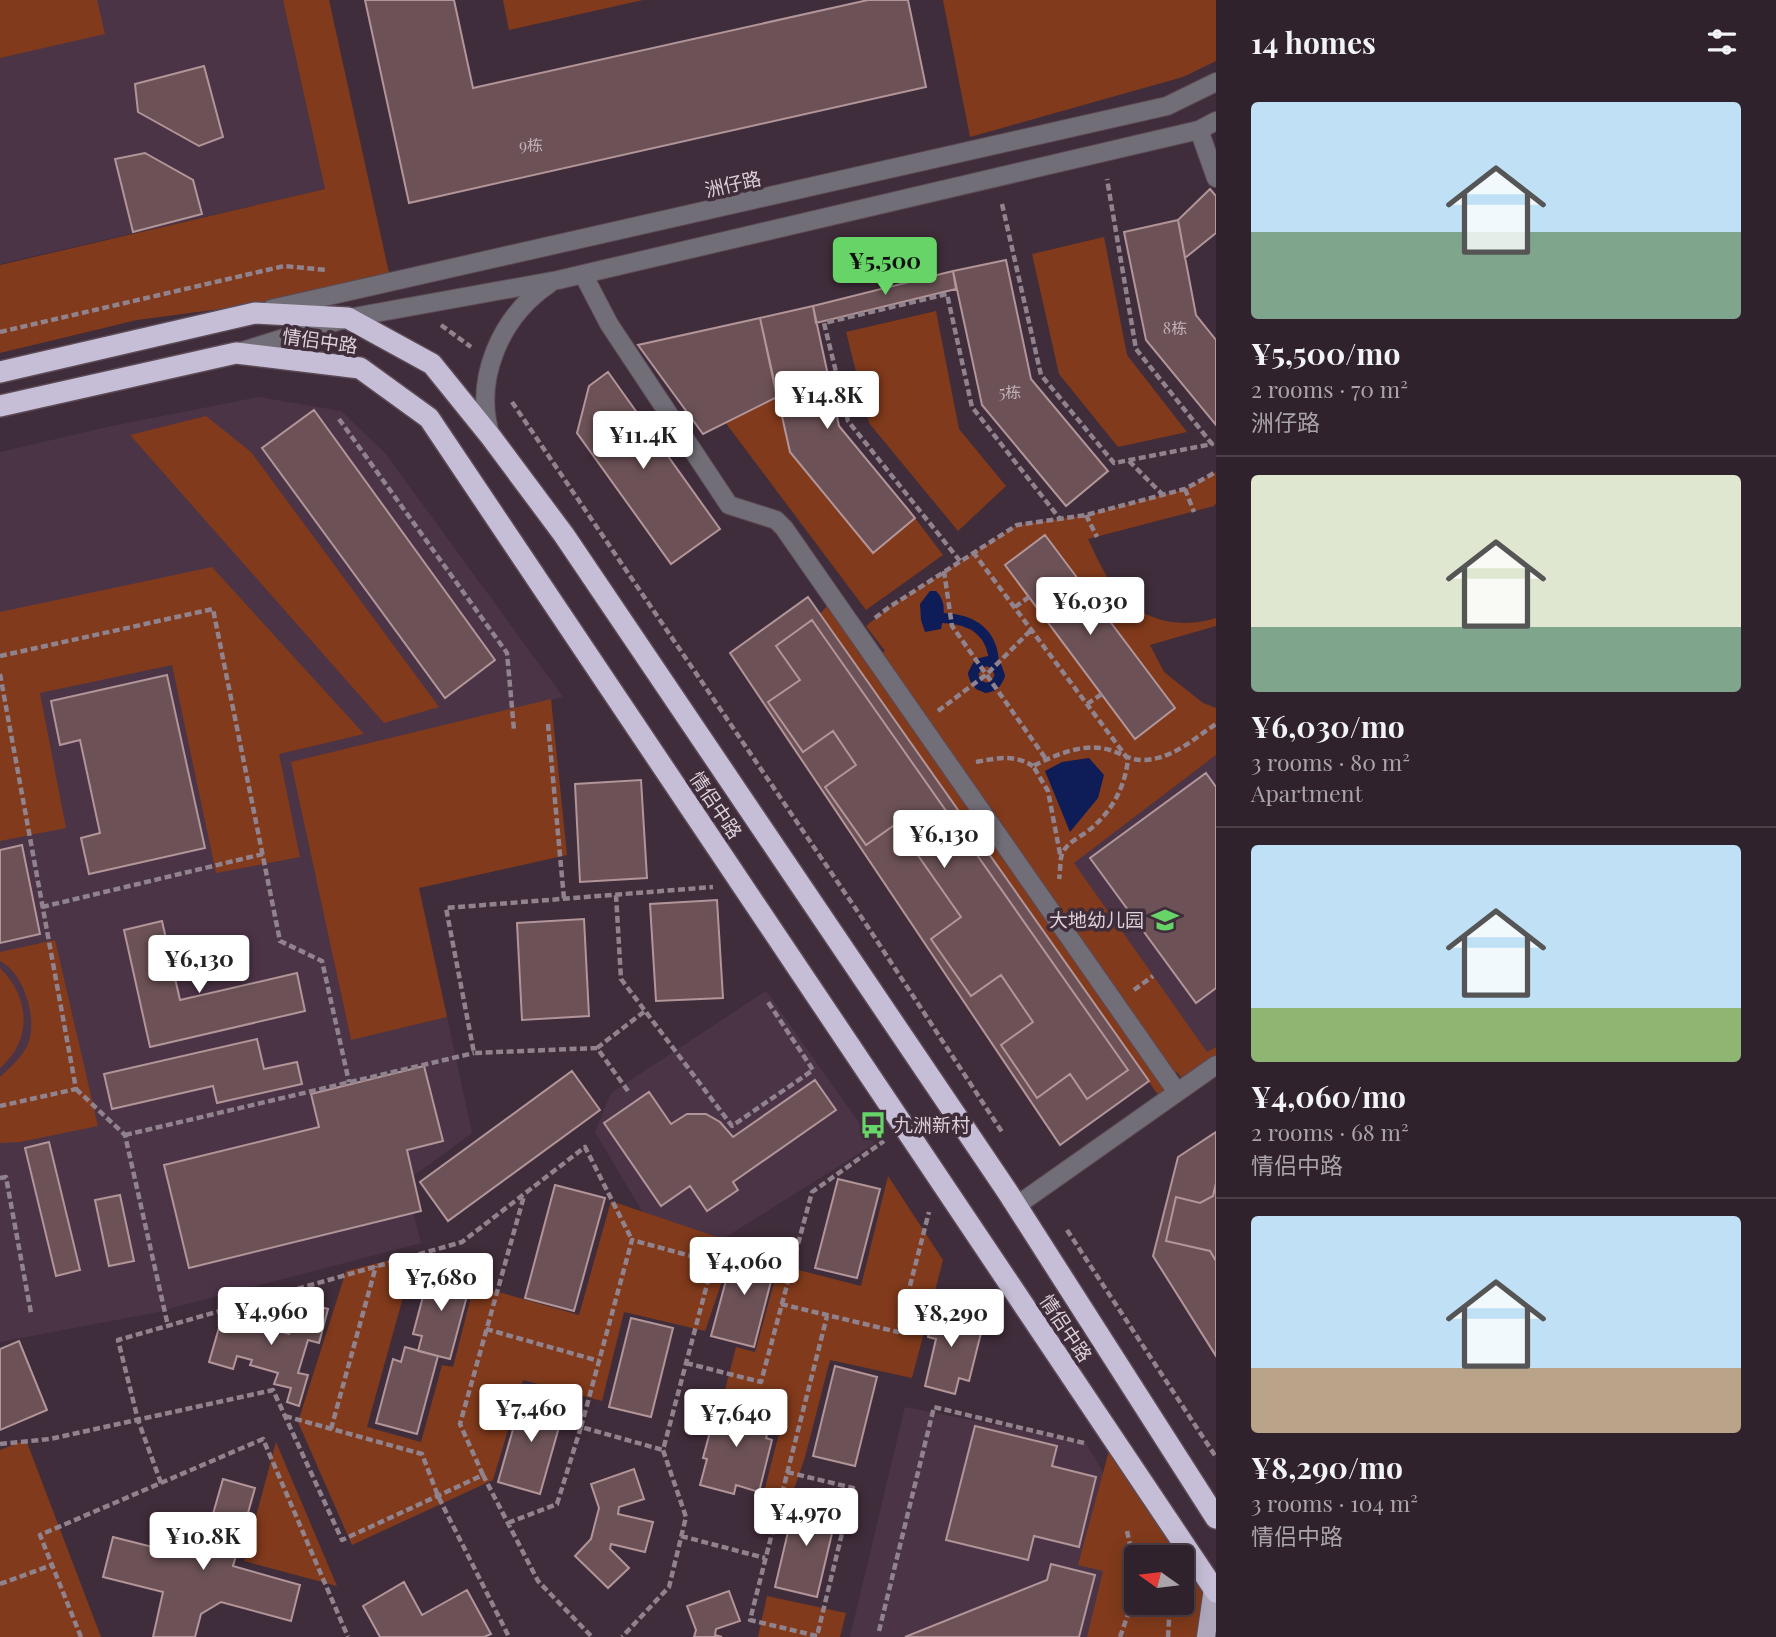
<!DOCTYPE html>
<meta charset="utf-8">
<style>
body{margin:0;font-family:"Playfair Display","Noto Sans SC",serif;background:#382a34;color:#f1f3f6;height:100vh;display:flex;flex-direction:column;font-size:26px;white-space:nowrap}
*{box-sizing:border-box;margin:0}
p{font-size:23px;color:#a8a4a9}
.icon{flex:none;width:38px;height:38px;fill:none;stroke:currentColor;stroke-width:2;stroke-linecap:round;stroke-linejoin:round}
.map{position:relative;flex:1;overflow:hidden}
.sheet{display:flex;flex-direction:column;background:#30222c;width:560px}
.sheet>*{flex:none}
.needle{width:46px;rotate:284deg}
.fabs{position:absolute;left:1124px;top:1545px;display:grid;gap:14px}
.fabs a{display:grid;place-items:center;width:70px;height:70px;border-radius:7px;background:#30222c;box-shadow:0 4px 18px #0003,0 0 0 2px #4b3f48;font-size:35px}
.price{position:absolute;translate:-50% -60px;padding:0 16px;border-radius:7px;background:#fff;color:#222;font-size:23px;line-height:46px;filter:drop-shadow(0 2px 4px #0008)}
.price::after{content:'';position:absolute;left:50%;top:42px;width:21px;height:16px;margin-left:-10px;background:inherit;clip-path:polygon(0 0,100% 0,50% 100%)}
.price.selected{background:#66d467;color:#111}
ul{padding:0;list-style:none}
li{display:grid;align-content:center;gap:14px;height:371px;padding:0 35px}
li+li{border-top:2px solid #4b3f48}
li span{display:grid;place-items:center;height:217px;border-radius:7px;color:#555}
li>.icon{margin-inline-start:auto}
span .icon{width:126px;height:126px;fill:#fffc;stroke-width:1}
li b{font-size:30px}
h2{display:flex;justify-content:space-between;align-items:center;height:84px;padding:0 35px;font-size:30px}
main{display:flex;flex:1;min-height:0}
.map>svg:first-child{display:block}
.built{fill:#4c3447}
.green{fill:#813a1b;fill-rule:evenodd}
.water{fill:#0e1c57}
.lines{fill:none;stroke-linecap:round;stroke-linejoin:round}
.stream{stroke:#0e1c57;stroke-width:10}
.building{fill:#6c5256;stroke:#b29599;stroke-width:2}
.minor-casing{stroke:#5c4b57;stroke-width:20}
.major-casing{stroke:#5c4b57;stroke-width:20}
.highway-casing{stroke:#5c4b57;stroke-width:24}
.path{stroke:#91838d;stroke-width:4.5;stroke-dasharray:7 3.5;stroke-linecap:butt}
.minor{stroke:#726e78;stroke-width:18}
.major{stroke:#aea7bc;stroke-width:18}
.highway{stroke:#c6bed6;stroke-width:21}
.labels{text-anchor:middle;stroke-width:7;stroke-linejoin:round;paint-order:stroke}
.number-label{font-size:16px;fill:#c0b1b8}
.street-label{font-size:19px;fill:#dcd1d9;stroke:#402d3b}
.poi-label{font-size:19px;fill:#dcd1d9;stroke:#402d3b;text-anchor:end}
</style>
<main>
<div class="map">
<svg width="1216" height="1637" viewBox="0 0 1216 1637">
<rect width="100%" height="100%" fill="#402d3b"/>
<path class="built" d="M0 0H283L325 189 0 264Z
M258 397 341 411 385 453 563 697 292 762 351 1039 447 1017 472 1133 405 1182 421 1243 153 1313 0 1342V452L112 426Z
M1216 755V1047L1207 1053 1073 863Z
M766 991 874 1144 676 1268 595 1132 611 1093Z
M905 1407 1086 1443 1152 1557 1136 1558V1603L1142 1637H850Z"/>
<path class="green" d="M0 0H97L105 34 0 58Z
M283 0H329L389 273 257 304 137 320 0 353V265L325 189Z
M503 0H643L509 30Z
M943 0H1216V61L1183 77 970 137Z
M1104 237 1127 355 1187 432 1118 447 1059 374 1032 254Z
M936 311 959 429 1006 486 958 531 869 423 846 332Z
M777 397 790 452 873 553 915 518 943 555 866 610 725 422Z
M206 416 251 452 439 707 384 723 130 435Z
M1216 472V503L1214 506 1088 539C1096 556 1103 572 1114 587 1137 620 1179 630 1216 618V626L1150 645 1164 672 1203 703 1216 708V755L1074 863 1207 1052 1216 1047V1065L1187 1086 1177 1072 1168 1078 1163 1102 820 614 832 600 874 658 885 651 866 626 888 608 1017 525 1086 515 1185 489ZM1045 535 1175 708 1135 738 1005 565Z
M212 567 364 734 279 754 300 857 216 873 172 665 40 693 66 828 0 841V612Z
M551 699 567 855 419 888 447 1017 351 1040 291 762Z
M55 940 98 1126 20 1142 0 1143V1077C10 1068 23 1056 28 1044 38 1019 24 973 0 961V952Z
M0 968C30 997 33 1040 0 1068Z
M888 1176 943 1260 912 1378 830 1360 805 1457 792 1495 765 1488 785 1410 724 1394 736 1347 755 1352 779 1265 861 1286Z
M611 1201 735 1243 705 1331 624 1312 602 1401 523 1380 493 1480 352 1545 298 1422 346 1271 415 1254 367 1427 421 1442 442 1365 453 1367 474 1285 579 1315Z
M26 1440 101 1637H0V1450Z
M276 1442 337 1586 244 1561Z
M1110 1447 1205 1589 1197 1637H1087L1103 1571 1078 1565ZM1136 1558H1181V1603H1136Z
M767 1596 846 1613 840 1637H758Z"/>
<path class="water" d="M930 591H936C947 602 944 615 941 629L925 632 921 620 920 604Z
M1089 758 1104 775 1098 798 1070 832 1045 771 1062 762Z"/>
<g class="lines">
<path class="stream" d="M943 618C972 619 993 632 994 664L988 661 980 663
M976 682 973 674 977 666
M996 683 1000 676 996 665
M979 685 986 688 993 686"/>
</g>
<path class="building" d="M365 0H454L473 88 868 0H908L926 87 409 203Z
M204 66 223 137 199 146 138 112 135 84Z
M145 153 193 180 202 214 133 232 115 159Z
M1210 189 1216 196V233L1185 258 1178 220Z
M1178 220 1196 315 1216 340V425L1146 340 1124 232Z
M1006 260 1031 379 1108 471 1066 506 982 405 953 271Z
M953 271 956 289 816 323 813 306Z
M813 306 839 426 915 518 873 553 790 452 760 318Z
M760 318 777 397 703 434 638 345Z
M608 372 720 529 671 564 577 433 589 386Z
M314 410 495 660 445 698 262 448Z
M1045 535 1175 708 1135 739 1005 565Z
M808 597 1149 1081 1060 1145 730 653Z
M812 620 1128 1070 1087 1099 1070 1074 1037 1098 1001 1045 1033 1022 1001 975 971 996 931 939 961 917 896 824 866 845 825 787 856 765 833 731 803 752 768 702 800 680 776 646Z
M167 675 205 848 89 874 81 838 100 833 80 740 60 745 51 701Z
M1206 773 1216 787V988L1196 1003 1090 858Z
M641 780 647 878 580 882 575 784Z
M22 845 40 934 0 943V850Z
M717 900 723 998 656 1001 650 904Z
M584 919 589 1016 522 1020 517 923Z
M162 921 180 1000 297 973 305 1011 150 1047 124 930Z
M257 1039 264 1069 297 1062 302 1084 217 1103 213 1086 112 1109 104 1074Z
M424 1066 443 1141 407 1150 421 1211 189 1268 164 1165 319 1127 311 1094Z
M572 1071 600 1110 448 1221 420 1182Z
M815 1080 836 1110 733 1182 738 1190 707 1211 690 1186 661 1206 604 1123 649 1092 671 1124 687 1114H706L720 1122 733 1137Z
M1216 1132V1356L1153 1256 1178 1157Z
M49 1142 80 1270 56 1276 25 1148Z
M838 1179 880 1189 857 1278 815 1268Z
M1216 1183V1261L1210 1251 1166 1241 1176 1197 1200 1203 1213 1196Z
M555 1185 605 1198 574 1311 525 1298Z
M120 1195 134 1261 109 1266 95 1200Z
M735 1247 777 1258 754 1347 711 1336Z
M430 1270 471 1281 450 1359 418 1351 422 1336 413 1334Z
M307 1303 328 1309 319 1343 308 1340 298 1373 308 1375 299 1406 287 1402 291 1388 274 1384 278 1373 250 1365 252 1360 237 1356 233 1369 209 1362 223 1314 289 1334 294 1314 303 1316Z
M936 1303 969 1311 965 1329 981 1333 969 1381 959 1378 955 1394 925 1386 936 1339 928 1337Z
M631 1318 673 1328 651 1417 609 1407Z
M19 1341 47 1410 0 1430V1349Z
M405 1347 438 1356 417 1434 376 1423 393 1359 401 1362Z
M835 1366 877 1377 855 1466 813 1456Z
M523 1394 565 1406 540 1494 498 1482Z
M719 1398 755 1408 753 1416 771 1420 766 1438 772 1440 759 1492 736 1485 734 1494 700 1485 707 1459 703 1458Z
M975 1426 1057 1446 1052 1466 1096 1477 1079 1547 1034 1536 1028 1560 946 1540Z
M634 1469 644 1499 619 1507 618 1514 653 1522 645 1552 611 1544 610 1549 629 1568 608 1588 575 1556 591 1539 599 1508 591 1484Z
M223 1479 255 1488 233 1566 300 1585 291 1621 221 1602 201 1614 195 1637H153L163 1592 103 1577 113 1537 184 1555 203 1549Z
M796 1498 838 1508 817 1597 775 1587Z
M1051 1564 1095 1575 1079 1637H905L1047 1580Z
M404 1582 422 1615 467 1590 491 1634 484 1637H380L363 1606Z
M729 1591 740 1621 716 1629 715 1635 722 1637H694L696 1630 687 1606Z"/>
<g class="lines">
<defs>
<path id="minor" d="M1199 130 1216 178
M583 274 609 324 729 505 776 520 784 528 1177 1092
M271 309 1167 106 1216 82
M239 352 348 318 558 280 1199 130 1216 121
M491 437C473 380 500 317 549 284
M1016 1206 1216 1065"/>
<path id="major" d="M1206 1637 1213 1588"/>
<path id="highway" d="M0 372 255 313 348 318 432 364 491 437 564 535 1007 1191 1216 1518
M0 406 236 353 360 368 429 418 1216 1592"/>
</defs>
<use href="#minor" class="minor-casing"/>
<use href="#major" class="major-casing"/>
<use href="#highway" class="highway-casing"/>
<path class="path" d="M1002 204 1041 375 1114 463 1212 444 1136 349 1107 179
M441 325 471 347
M0 332 284 266 327 270
M512 402 862 918 1002 1132
M339 419 507 653 514 730
M1129 461 1162 494
M1185 489 1194 512
M1086 515 1097 537
M973 552 1128 759C1125 788 1111 813 1088 831 1080 837 1068 842 1063 852 1059 859 1061 871 1059 879
M960 561 848 421 824 323 947 294 972 407 1060 519
M944 571 952 626 1046 759
M1015 607 1029 597
M875 618 888 608 1017 525 1086 515 1185 489 1216 472
M0 656 213 609 280 941 322 961 349 1082
M0 674 76 1089 0 1106
M1087 704 1102 694
M938 711 987 674 1031 630
M548 724 564 899
M976 762C997 758 1014 754 1033 766
M1060 854 1048 791 1033 766C1056 755 1083 742 1110 750 1123 754 1131 761 1145 760 1174 758 1193 739 1216 724
M616 895 621 979 732 1126 813 1070 768 1002
M42 907 263 854
M1134 990 1153 976
M597 1048 645 1011
M76 1089 125 1135 168 1326
M628 1091 597 1048 474 1053 446 908 713 887
M125 1135 474 1053
M0 1178 6 1177 31 1313
M1067 1230 1216 1457
M781 1304 898 1332 929 1212
M486 1329 599 1361
M686 1363 761 1382 812 1192 884 1141
M285 1416 422 1454 438 1496 509 1637
M581 1427 632 1240 713 1262 663 1450 686 1517 669 1587 622 1637
M331 1429 376 1266
M0 1444 50 1439 273 1390 342 1540 483 1475 538 1581 592 1637
M787 1472 853 1488 817 1636
M483 1475 460 1424 524 1196
M161 1483 138 1420 118 1340 462 1242 585 1147 632 1240
M508 1523 557 1504 581 1427 663 1450
M1127 1531 1136 1572
M681 1536 765 1558
M0 1584 52 1565
M879 1631 934 1407 1084 1443
M817 1636 750 1620 827 1316
M81 1637 40 1535 263 1439 348 1637
M1120 1637 1136 1592
M1168 1637 1170 1603"/>
<use href="#minor" class="minor"/>
<use href="#major" class="major"/>
<use href="#highway" class="highway"/>
</g>
<defs>
<symbol id="school-bare" viewBox="-9 -9 18 18"><path d="M0-5L7-2L0 1L-7-2ZM-4 1L0 2.5L4 1V4Q0 6-4 4Z" fill="#66d467" stroke="#402d3b" stroke-width="2.5" paint-order="stroke"/></symbol>
<symbol id="bus-bare" viewBox="-9 -9 18 18"><path d="M-5-6H5V4H4V6H2V4H-2V6H-4V4H-5ZM-3.5-4V0h7V-4ZM-3.5 1.2v1.5H-2V1.2ZM2 1.2v1.5H3.5V1.2Z" fill="#66d467" stroke="#402d3b" stroke-width="2.5" paint-order="stroke"/></symbol>
</defs>
<g fill-rule="evenodd">
<use href="#school-bare" x="1146" y="901" width="38" height="38"/>
<use href="#bus-bare" x="854" y="1106" width="38" height="38"/>
</g>
<g class="labels">
<g class="number-label">
<text x="531" y="151">9栋</text>
<text x="1175" y="334">8栋</text>
<text x="1010" y="398">5栋</text>
</g>
<g class="street-label">
<text transform="translate(733 184) rotate(-13)" y="7">洲仔路</text>
<text transform="translate(320 341) rotate(8)" y="7">情侣中路</text>
<text transform="translate(716 805) rotate(56)" y="7">情侣中路</text>
<text transform="translate(1066 1328) rotate(56)" y="7">情侣中路</text>
</g>
<g class="poi-label">
<text x="1144" y="927">大地幼儿园</text>
<text x="894" y="1132" text-anchor="start">九洲新村</text>
</g>
</g>
</svg>
<div class="fabs">
<a><svg class="needle" viewBox="-14 -14 28 28"><path d="M0-13l5 13h-10z" fill="#e53935"/><path d="M0 13l5-13h-10z" fill="#a8a4a9"/></svg></a>
</div>
<b class="price selected" style="left:885px;top:297px">¥5,500</b>
<b class="price" style="left:827px;top:431px">¥14.8K</b>
<b class="price" style="left:643px;top:471px">¥11.4K</b>
<b class="price" style="left:1090px;top:637px">¥6,030</b>
<b class="price" style="left:944px;top:870px">¥6,130</b>
<b class="price" style="left:199px;top:995px">¥6,130</b>
<b class="price" style="left:744px;top:1297px">¥4,060</b>
<b class="price" style="left:441px;top:1313px">¥7,680</b>
<b class="price" style="left:271px;top:1347px">¥4,960</b>
<b class="price" style="left:951px;top:1349px">¥8,290</b>
<b class="price" style="left:531px;top:1444px">¥7,460</b>
<b class="price" style="left:736px;top:1449px">¥7,640</b>
<b class="price" style="left:806px;top:1548px">¥4,970</b>
<b class="price" style="left:203px;top:1572px">¥10.8K</b>
</div>
<section class="sheet">
<h2>14 homes<svg class="icon" aria-label="filters" viewBox="0 0 24 24"><path d="M4 7h16M4 17h16"/><circle cx="9" cy="7" r="2"/><circle cx="15" cy="17" r="2"/></svg></h2>
<ul>
<li><span style="background:linear-gradient(#bfe0f5 60%,#7fa58c 0)"><svg class="icon" aria-label="home" viewBox="0 0 24 24"><path d="M3 11l9-7 9 7M6 9v11h12V9"/></svg></span><div><b>¥5,500/mo</b><p>2 rooms · 70 m²</p><p>洲仔路</p></div></li>
<li><span style="background:linear-gradient(#dfe7d0 70%,#7fa58c 0)"><svg class="icon" aria-label="home" viewBox="0 0 24 24"><path d="M3 11l9-7 9 7M6 9v11h12V9"/></svg></span><div><b>¥6,030/mo</b><p>3 rooms · 80 m²</p><p>Apartment</p></div></li>
<li><span style="background:linear-gradient(#bfe0f5 75%,#8fb573 0)"><svg class="icon" aria-label="home" viewBox="0 0 24 24"><path d="M3 11l9-7 9 7M6 9v11h12V9"/></svg></span><div><b>¥4,060/mo</b><p>2 rooms · 68 m²</p><p>情侣中路</p></div></li>
<li><span style="background:linear-gradient(#bfe0f5 70%,#b9a48a 0)"><svg class="icon" aria-label="home" viewBox="0 0 24 24"><path d="M3 11l9-7 9 7M6 9v11h12V9"/></svg></span><div><b>¥8,290/mo</b><p>3 rooms · 104 m²</p><p>情侣中路</p></div></li>
</ul>
</section>
</main>
